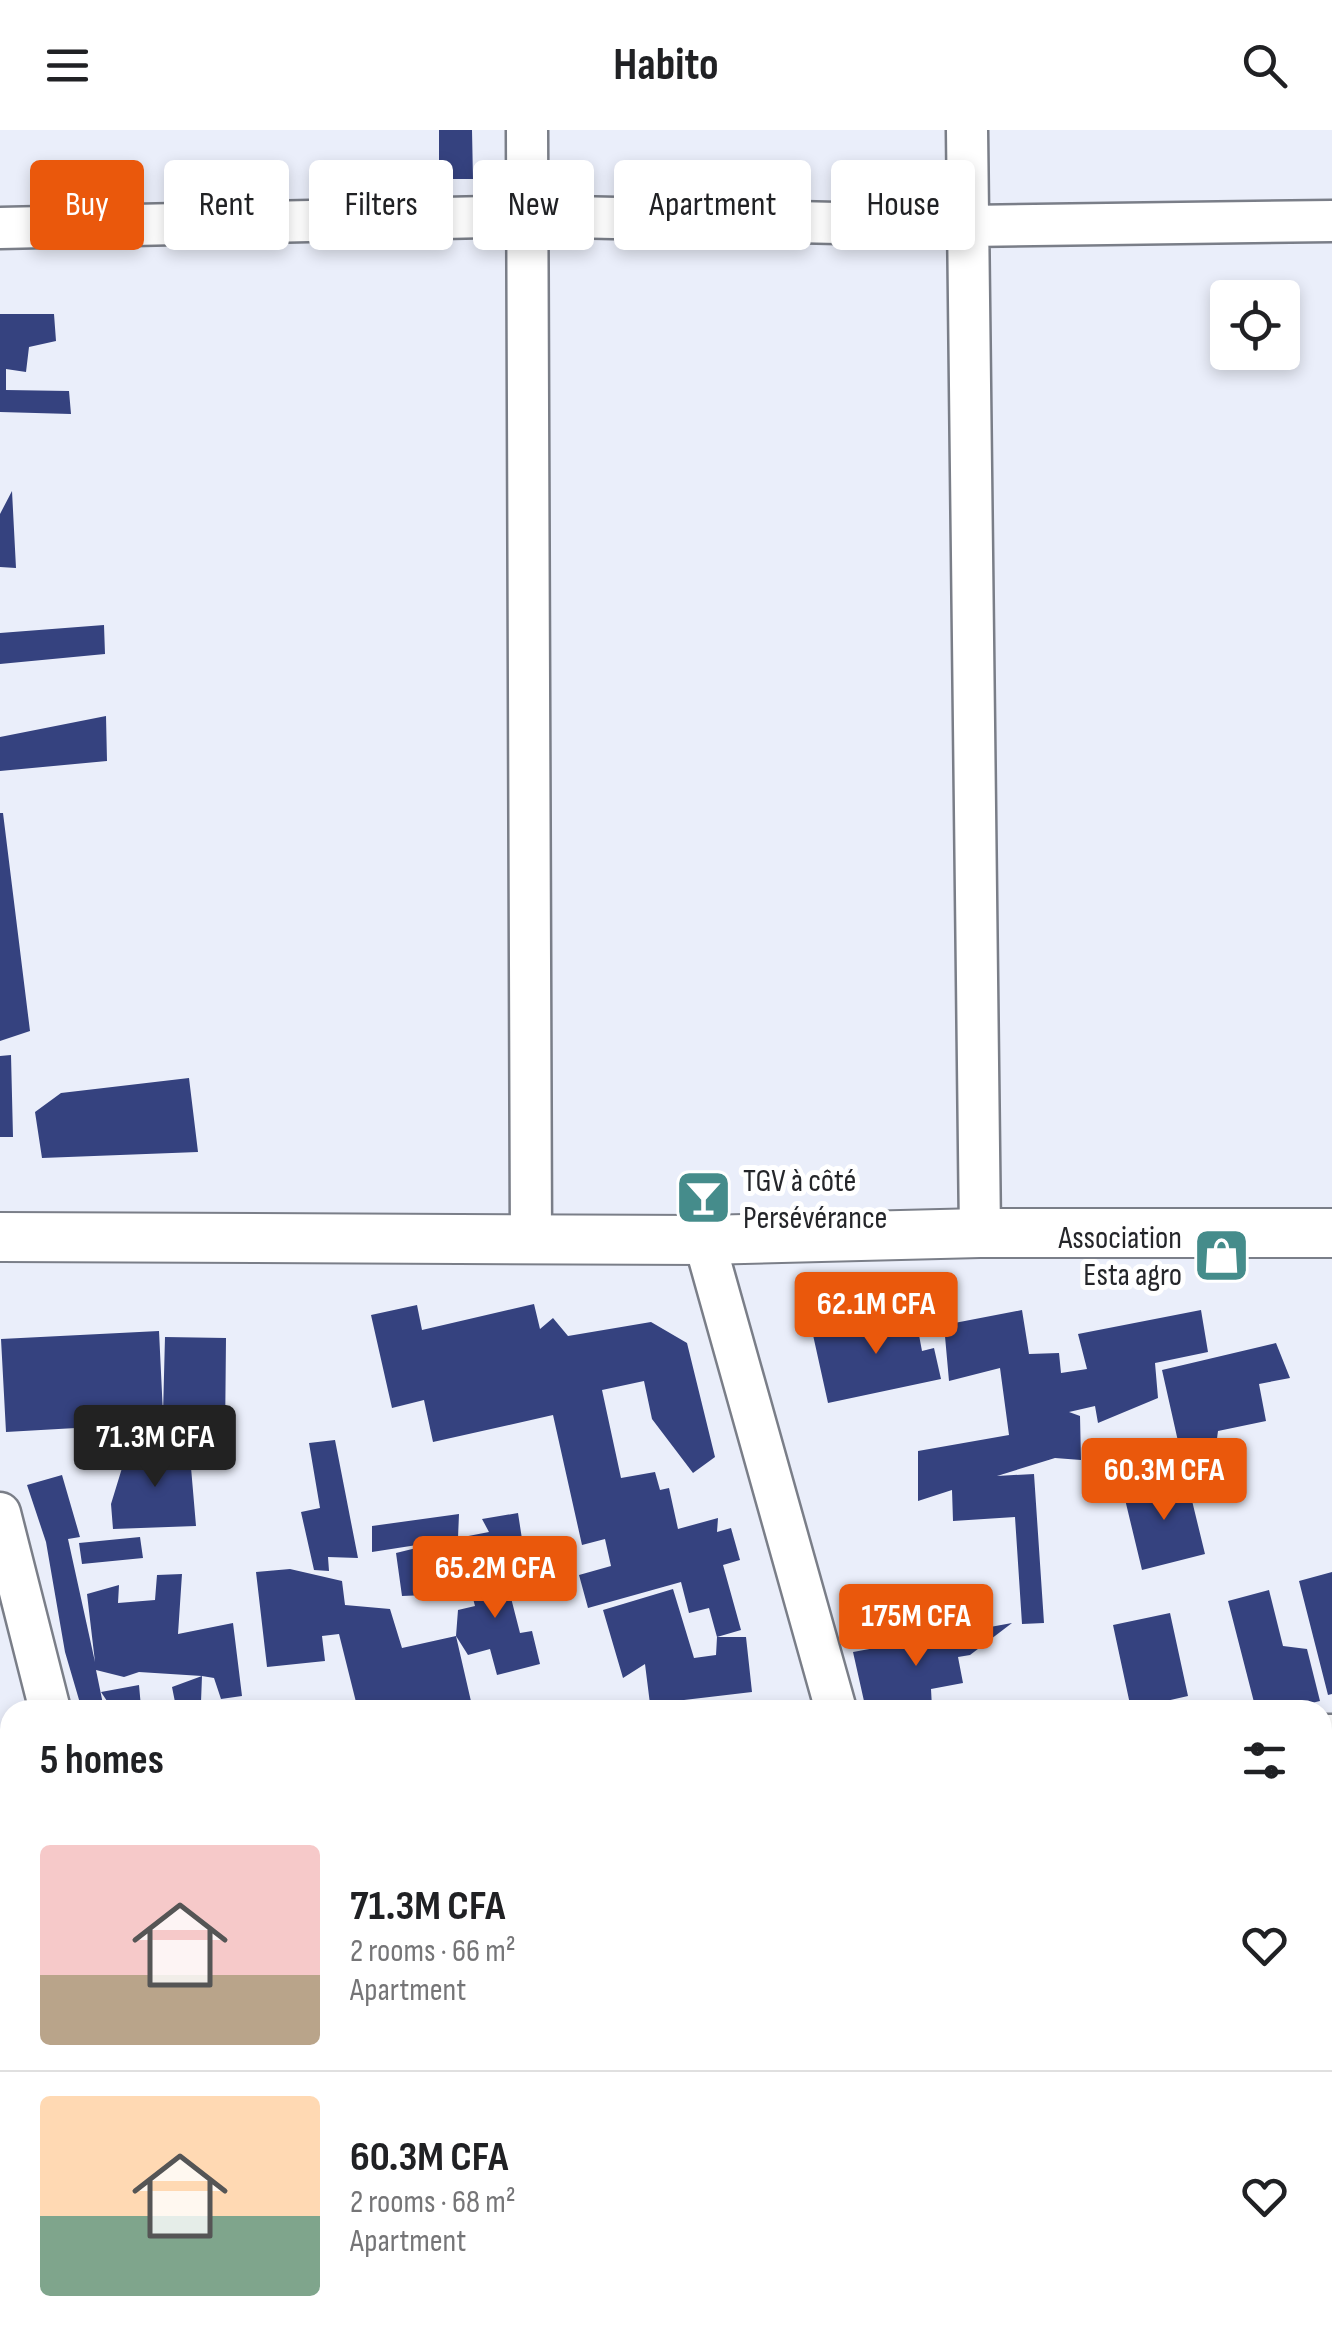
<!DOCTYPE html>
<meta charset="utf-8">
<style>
body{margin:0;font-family:"Sofia Sans Condensed",sans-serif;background:#f2f2f2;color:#202124;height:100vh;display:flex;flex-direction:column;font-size:38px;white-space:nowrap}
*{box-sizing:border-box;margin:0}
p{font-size:32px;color:#757577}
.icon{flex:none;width:55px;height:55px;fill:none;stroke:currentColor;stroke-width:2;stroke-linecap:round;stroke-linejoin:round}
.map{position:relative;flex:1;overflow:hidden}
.details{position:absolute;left:0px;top:1570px;width:1332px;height:642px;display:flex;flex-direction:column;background:#fff;border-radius:30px 30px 0 0;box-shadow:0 5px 15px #0003}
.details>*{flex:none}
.guide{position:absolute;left:30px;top:30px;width:1272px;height:90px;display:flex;gap:20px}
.controls{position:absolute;left:1210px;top:150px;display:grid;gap:20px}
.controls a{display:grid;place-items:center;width:90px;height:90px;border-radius:10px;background:#fff;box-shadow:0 5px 15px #0003;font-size:50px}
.price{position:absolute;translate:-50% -85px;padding:0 22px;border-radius:10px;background:#ea580c;color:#fff;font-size:32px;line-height:65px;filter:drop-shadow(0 2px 5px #0008)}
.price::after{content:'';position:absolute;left:50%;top:60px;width:30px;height:22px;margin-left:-15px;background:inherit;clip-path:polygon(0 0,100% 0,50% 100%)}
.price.active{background:#222;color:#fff}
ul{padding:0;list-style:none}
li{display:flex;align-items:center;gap:30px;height:250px;padding:0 40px}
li+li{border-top:2px solid #e0e0e0}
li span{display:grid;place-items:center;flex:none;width:280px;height:200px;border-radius:10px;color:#555}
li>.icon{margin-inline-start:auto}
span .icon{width:120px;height:120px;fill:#fffc;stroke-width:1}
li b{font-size:42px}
h2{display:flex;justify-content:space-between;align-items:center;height:120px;padding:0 40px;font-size:42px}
.pill{padding:0 35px;border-radius:10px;background:#fff;box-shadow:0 5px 15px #0003;font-size:35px;line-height:90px}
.pill.active{background:#ea580c;color:#fff}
header{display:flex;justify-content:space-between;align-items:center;height:130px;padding:0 40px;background:#fff;font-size:45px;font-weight:700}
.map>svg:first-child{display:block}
.building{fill:#35427f}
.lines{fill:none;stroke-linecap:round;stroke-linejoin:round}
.minor-casing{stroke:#7a7e88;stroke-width:45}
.tertiary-casing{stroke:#7a7e88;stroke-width:52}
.minor{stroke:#fff;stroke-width:40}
.tertiary{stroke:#fff;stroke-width:48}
.labels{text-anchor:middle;stroke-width:10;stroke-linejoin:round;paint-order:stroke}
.poi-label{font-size:32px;fill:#25262a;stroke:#fff;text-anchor:start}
</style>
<header><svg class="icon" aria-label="menu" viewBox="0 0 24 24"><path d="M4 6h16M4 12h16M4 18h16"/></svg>Habito<svg class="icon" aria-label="search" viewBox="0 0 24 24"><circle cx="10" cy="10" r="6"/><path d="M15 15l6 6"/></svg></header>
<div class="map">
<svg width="1332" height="2211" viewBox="0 0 1332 2211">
<rect width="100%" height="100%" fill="#eaeefa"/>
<path class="building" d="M439 0H472L473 49H439Z
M0 184H54L56 211 29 217 26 242 6 239V260L69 261 71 284 0 282Z
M12 361 16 438 0 437V384Z
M104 495 105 524 0 534V503Z
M106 586 107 631 0 641V607Z
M0 683H3L30 901 0 911Z
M11 925 13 1007H0V926Z
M189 948 198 1022 42 1028 35 982 61 963Z
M534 1174 540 1199 553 1188 568 1206 651 1192 687 1213 715 1327 693 1343 652 1289 644 1251 602 1260 621 1348 655 1342 660 1360 669 1358 678 1399 718 1388 717 1402 731 1398 740 1430 723 1435 741 1500 717 1507H746L752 1562 650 1574 645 1534 623 1548 603 1480 673 1459 694 1528 716 1525 717 1507 709 1478 689 1483 681 1452 588 1478 579 1445 611 1436 605 1409 582 1415 553 1285 433 1312 424 1270 392 1278 371 1185 417 1175 422 1200Z
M1022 1180 1029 1224 1059 1223 1061 1243 1087 1239 1078 1204 1201 1180 1208 1222 1155 1233 1158 1268 1098 1293 1095 1276 1069 1282 1080 1286 1081 1330 1055 1328 997 1346 1034 1344 1044 1493 1022 1494 1015 1387 953 1391 952 1360 918 1371V1321L1009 1305 1000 1238 949 1251 944 1195Z
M926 1181 930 1202 919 1205 922 1221 934 1218 941 1249 828 1273 813 1205Z
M159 1201 163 1284 165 1207 226 1208 225 1309H164L163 1293 6 1302 1 1209Z
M1276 1213 1290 1248 1259 1254 1266 1291 1218 1301 1214 1331 1184 1338 1162 1240Z
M335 1310 358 1428 328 1427 329 1441 314 1440 301 1382 320 1378 309 1313Z
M189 1314 196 1396 113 1399 111 1374 126 1325Z
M62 1345 80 1407 68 1409 95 1532 87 1464 119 1455 118 1473 155 1470 157 1445 182 1444 178 1504 233 1493 242 1566 221 1569 214 1548 202 1546 201 1572H175L172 1557 202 1546 139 1542 124 1547 96 1540 104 1579 82 1580 65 1522 46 1412 27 1355Z
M1186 1346 1205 1424 1142 1440 1123 1361Z
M518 1383 524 1422 445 1434 450 1464 402 1466 396 1423 449 1410 372 1422V1396L459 1384 458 1408 489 1402 482 1389Z
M140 1407 143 1428 82 1434 79 1413Z
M501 1429 520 1503 532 1501 540 1534 497 1545 490 1519 468 1525 456 1506 458 1480 475 1476 465 1438Z
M290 1439 342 1451 345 1475 390 1479 402 1518 456 1506 473 1580H358L339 1504 322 1506 325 1531 267 1537 256 1442Z
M1332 1442V1564L1328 1565 1299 1451Z
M1269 1460 1283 1516 1307 1519 1320 1571 1283 1580H1256L1228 1471Z
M1170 1483 1188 1566 1131 1579 1113 1495Z
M1012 1493 970 1525 958 1527 963 1553 931 1559 932 1578 866 1580 853 1522Z
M139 1555 141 1577 128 1580H113L101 1562Z
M6 1610 10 1626V1671L0 1673V1611Z
M10 1842V1887L0 1889V1845Z
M0 2046H3L5 2113 0 2114Z
M10 2168V2205L0 2207V2170Z
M75 2202H111L113 2211H44Z
M417 2202H448L450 2211H421Z
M1137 2202H1210L1211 2211H1094Z
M1263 2202H1285L1287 2211H1248L1247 2207Z"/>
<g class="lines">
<defs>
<path id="minor" d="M527 0 531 1110
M967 0 980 1103
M0 98 527 86 968 96 1332 91
M704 1110 836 1580
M0 1383 50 1580
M1322 1605H1332
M258 2202 261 2211
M1010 2202 1012 2211"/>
<path id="tertiary" d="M0 1107 704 1110 980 1103H1332"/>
</defs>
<use href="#minor" class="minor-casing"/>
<use href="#tertiary" class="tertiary-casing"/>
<use href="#minor" class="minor"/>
<use href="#tertiary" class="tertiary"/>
</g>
<defs>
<symbol id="bar-square" viewBox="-11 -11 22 22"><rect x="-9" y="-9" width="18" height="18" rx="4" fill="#458c8b" stroke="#fff"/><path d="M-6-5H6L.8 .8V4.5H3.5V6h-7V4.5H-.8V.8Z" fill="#fff"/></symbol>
<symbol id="shop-square" viewBox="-11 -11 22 22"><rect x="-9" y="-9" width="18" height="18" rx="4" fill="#458c8b" stroke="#fff"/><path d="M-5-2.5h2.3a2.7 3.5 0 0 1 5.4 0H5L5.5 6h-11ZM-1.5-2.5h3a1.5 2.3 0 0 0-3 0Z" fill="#fff"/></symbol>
</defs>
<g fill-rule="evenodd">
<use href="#bar-square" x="672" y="1036" width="63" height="63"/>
<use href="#shop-square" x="1190" y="1094" width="63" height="63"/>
</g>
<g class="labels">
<g class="poi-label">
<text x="743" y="1061">TGV à côté<tspan x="743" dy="37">Persévérance</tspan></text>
<text x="1182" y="1118" text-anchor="end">Association<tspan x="1182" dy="37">Esta agro</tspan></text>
</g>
</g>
</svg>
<div class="controls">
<a><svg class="icon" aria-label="locate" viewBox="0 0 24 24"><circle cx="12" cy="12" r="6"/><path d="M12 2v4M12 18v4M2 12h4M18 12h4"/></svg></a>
</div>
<b class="price" style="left:876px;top:1227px">62.1M CFA</b>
<b class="price active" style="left:155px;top:1360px">71.3M CFA</b>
<b class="price" style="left:1164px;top:1393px">60.3M CFA</b>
<b class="price" style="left:495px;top:1491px">65.2M CFA</b>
<b class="price" style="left:916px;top:1539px">175M CFA</b>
<div class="guide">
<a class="pill active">Buy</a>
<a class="pill">Rent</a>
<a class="pill">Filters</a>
<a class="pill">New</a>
<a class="pill">Apartment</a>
<a class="pill">House</a>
</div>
<section class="details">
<h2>5 homes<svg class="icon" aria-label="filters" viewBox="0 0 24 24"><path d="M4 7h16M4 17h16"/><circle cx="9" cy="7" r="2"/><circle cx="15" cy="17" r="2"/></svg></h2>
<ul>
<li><span style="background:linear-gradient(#f6c9c9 65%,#b9a48a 0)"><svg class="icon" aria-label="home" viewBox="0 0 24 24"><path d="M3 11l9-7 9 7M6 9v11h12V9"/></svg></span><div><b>71.3M CFA</b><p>2 rooms · 66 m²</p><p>Apartment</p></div><svg class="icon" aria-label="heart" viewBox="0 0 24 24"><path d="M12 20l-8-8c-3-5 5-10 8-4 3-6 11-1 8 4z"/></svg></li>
<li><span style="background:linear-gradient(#ffd9b3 60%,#7fa58c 0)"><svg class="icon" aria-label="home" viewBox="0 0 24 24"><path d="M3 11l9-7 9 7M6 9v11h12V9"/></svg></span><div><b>60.3M CFA</b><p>2 rooms · 68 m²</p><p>Apartment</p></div><svg class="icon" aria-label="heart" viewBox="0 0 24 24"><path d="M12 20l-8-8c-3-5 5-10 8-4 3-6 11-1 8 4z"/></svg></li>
</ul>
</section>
</div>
